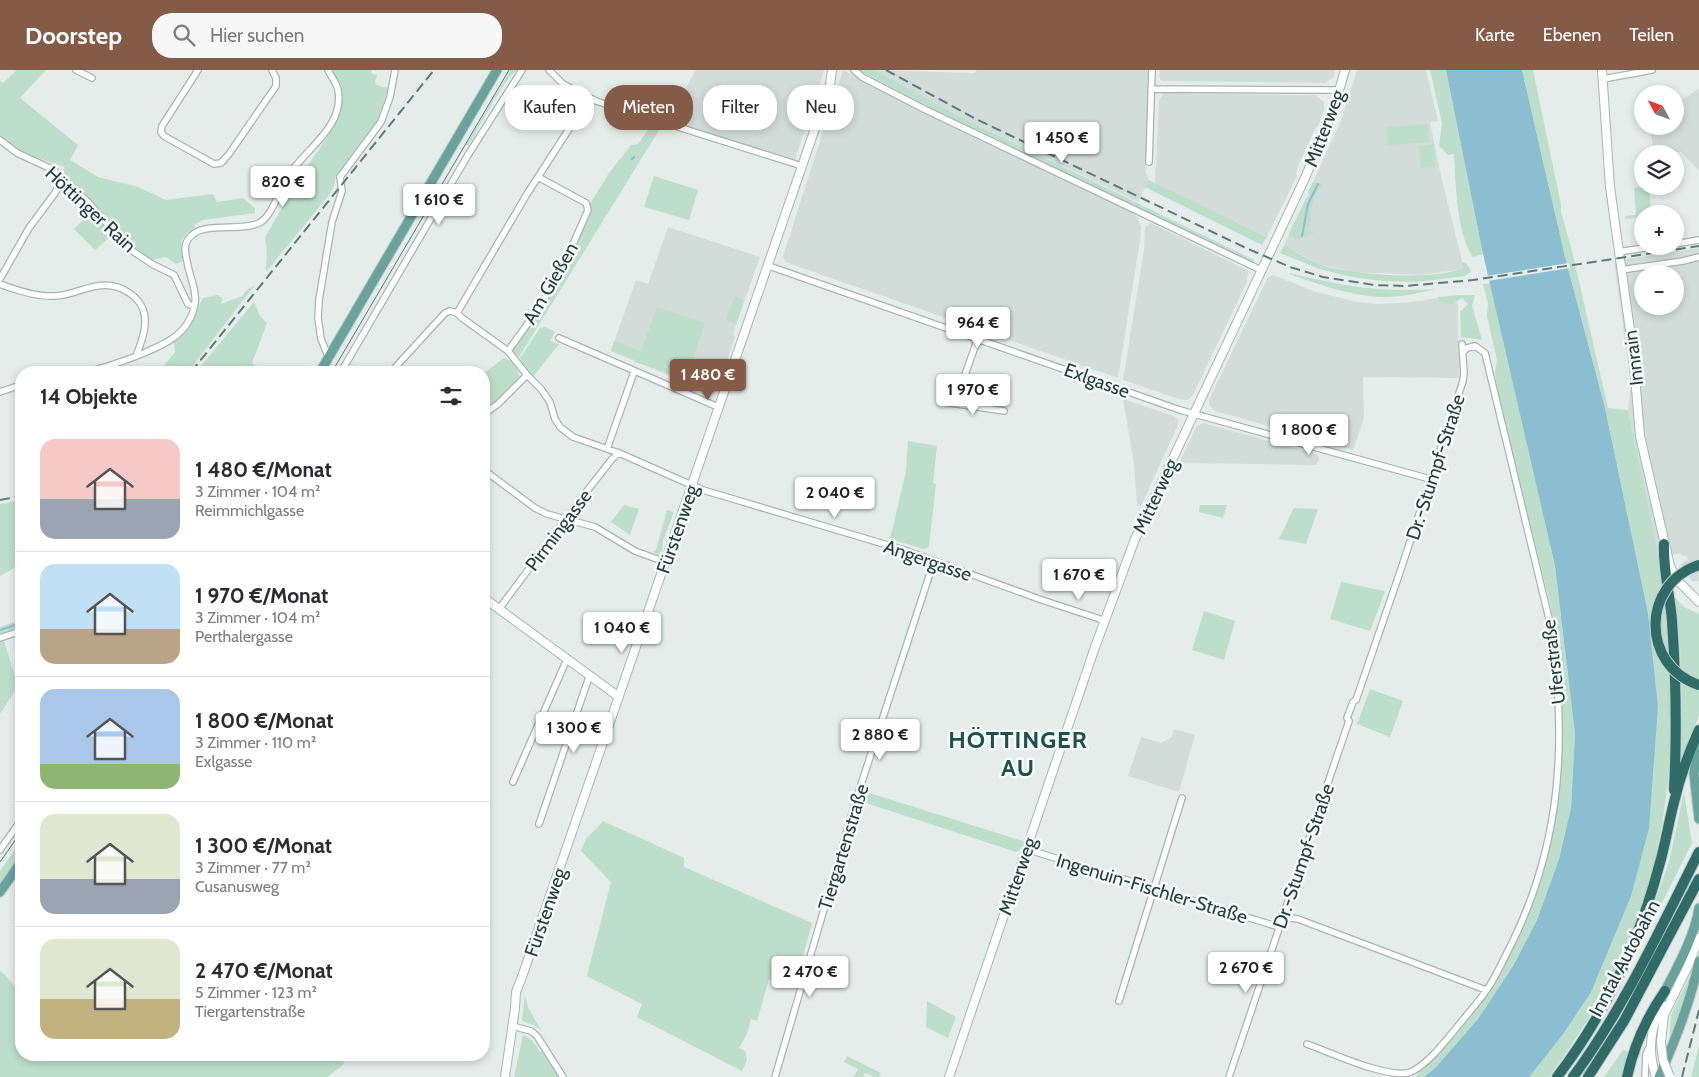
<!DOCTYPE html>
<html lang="de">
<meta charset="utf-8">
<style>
body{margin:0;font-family:Cabin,sans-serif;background:#f7f7f7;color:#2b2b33;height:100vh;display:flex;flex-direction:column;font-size:19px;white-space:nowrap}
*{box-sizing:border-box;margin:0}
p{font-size:16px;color:#7c7c81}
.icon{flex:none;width:28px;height:28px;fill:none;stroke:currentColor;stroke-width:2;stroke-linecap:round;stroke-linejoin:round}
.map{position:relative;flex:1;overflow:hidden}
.panel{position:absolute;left:15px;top:296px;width:475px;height:695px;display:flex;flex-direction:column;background:#fff;border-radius:20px;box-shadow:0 2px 8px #0003}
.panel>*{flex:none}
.banner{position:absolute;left:505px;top:15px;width:475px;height:45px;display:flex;gap:10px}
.needle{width:32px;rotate:311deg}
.fabs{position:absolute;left:1634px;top:15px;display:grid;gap:10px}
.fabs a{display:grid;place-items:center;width:50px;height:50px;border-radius:50%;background:#fff;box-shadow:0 2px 8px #0003;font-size:25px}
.price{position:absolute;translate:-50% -42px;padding:0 11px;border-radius:5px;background:#fff;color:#222;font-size:16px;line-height:32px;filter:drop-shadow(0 1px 2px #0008)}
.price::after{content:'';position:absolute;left:50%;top:30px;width:15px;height:11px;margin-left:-8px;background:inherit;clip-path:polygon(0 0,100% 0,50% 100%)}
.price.active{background:#845b46;color:#fff}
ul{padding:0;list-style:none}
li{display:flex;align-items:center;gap:15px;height:125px;padding:0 25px}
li+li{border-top:1px solid #e1e1e2}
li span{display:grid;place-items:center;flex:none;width:140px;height:100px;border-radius:15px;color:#555}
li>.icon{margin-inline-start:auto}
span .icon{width:60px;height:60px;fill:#fffc;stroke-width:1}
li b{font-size:21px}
h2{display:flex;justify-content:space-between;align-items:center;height:60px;padding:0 25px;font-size:21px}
.pill{padding:0 18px;border-radius:20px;background:#fff;box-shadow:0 2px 8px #0003;font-size:18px;line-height:45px}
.pill.active{background:#845b46;color:#fff}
header{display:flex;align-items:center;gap:30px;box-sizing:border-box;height:70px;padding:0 25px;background:#845b46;color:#fff}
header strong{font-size:24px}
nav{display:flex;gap:28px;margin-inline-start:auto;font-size:18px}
.search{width:350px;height:45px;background:#f7f7f7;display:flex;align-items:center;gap:12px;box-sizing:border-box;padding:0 18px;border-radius:20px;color:#7c7c81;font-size:19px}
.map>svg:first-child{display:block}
.built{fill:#d2ddda;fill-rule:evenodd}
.green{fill:#bddeca}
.water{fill:#8cbed2}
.pier{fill:#e4edea}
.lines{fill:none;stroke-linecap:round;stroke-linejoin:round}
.stream{stroke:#8cbed2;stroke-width:2}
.street-casing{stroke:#a6b5b2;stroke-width:8}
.secondary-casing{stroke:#a2b9b4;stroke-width:10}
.primary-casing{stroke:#c1c9c8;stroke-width:11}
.highway-casing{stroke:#c1c9c8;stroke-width:12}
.street{stroke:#fff;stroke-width:5.5}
.secondary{stroke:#fff;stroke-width:8}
.primary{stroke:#69a39c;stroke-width:9}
.highway{stroke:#2f6b67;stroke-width:10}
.tram{stroke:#5e7a77;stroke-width:1}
.rail{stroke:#5e7a77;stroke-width:2;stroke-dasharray:10 5;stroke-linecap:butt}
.secondary-bridge-casing{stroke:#a2b9b4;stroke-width:10;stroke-linecap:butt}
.highway-bridge-casing{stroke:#c1c9c8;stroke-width:12;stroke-linecap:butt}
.secondary-bridge{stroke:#fff;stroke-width:8}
.highway-bridge{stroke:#2f6b67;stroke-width:10}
.labels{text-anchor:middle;stroke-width:5;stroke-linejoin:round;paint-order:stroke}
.street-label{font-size:19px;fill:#233f3b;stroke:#f5faf8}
.district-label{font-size:24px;font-weight:bold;letter-spacing:1px;fill:#1f514c;stroke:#f5faf8}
</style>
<header>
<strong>Doorstep</strong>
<div class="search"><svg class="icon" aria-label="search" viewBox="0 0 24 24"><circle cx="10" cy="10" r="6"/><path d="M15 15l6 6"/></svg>Hier suchen</div>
<nav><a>Karte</a><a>Ebenen</a><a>Teilen</a></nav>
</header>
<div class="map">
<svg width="1699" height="1007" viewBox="0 0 1699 1007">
<rect width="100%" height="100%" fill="#e4edea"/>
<path class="built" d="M696 0H824L795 90 669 51V47Z
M843 0 1133 143 1138 148 1141 157 1140 171 1118 308 785 192 783 186Z
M875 0 974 3 977 0H1149L1150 15 1146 102 1149 110 1138 132 955 44Z
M1160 0H1335L1333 8 1325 13 1162 11 1159 8Z
M1357 0H1426L1438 51 1430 52 1441 106 1464 199 1420 205 1353 202 1318 194 1284 175 1306 128 1307 129 1309 124 1308 122 1341 51Z
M1699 18V101L1681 82 1654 84 1651 62 1677 58 1675 35Z
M1164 23 1315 25 1324 32V40L1319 54 1314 61 1296 101 1297 106 1267 167 1155 113 1159 30Z
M1151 153 1249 201 1247 207V212L1193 325 1188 330H1182L1123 310 1144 180 1145 157Z
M668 157 760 187 733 263 735 267 717 321 713 324 611 281 636 210 648 214Z
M1699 178V511H1692L1680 494 1689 488 1678 483 1659 493 1628 340 1631 314 1614 191ZM1642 204H1675V236H1642Z
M1273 205 1316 222 1358 232 1377 234 1412 232 1450 226 1458 235 1459 308 1363 307 1364 348 1353 380 1215 341 1209 335V330L1268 207Z
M1123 329 1174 346 1178 350V355L1141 436 1137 435 1134 394Z
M1203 353 1317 384 1319 389 1316 395 1179 393 1196 357Z
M1174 659 1195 665 1179 722 1128 706 1141 667 1161 673 1172 667Z"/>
<path class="green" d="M17 0H46L20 28 78 75 70 90 98 107 138 117 166 130 213 124 217 132 243 128 255 138V143L203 150 194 155 195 158 188 162 181 171 183 191 176 194 166 187 152 190 131 176 117 161 95 180 74 159 95 138 64 104V97L21 82 0 67V11L3 13Z
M331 0H372L371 3 377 5 375 12 376 15 388 18 379 48 336 106 334 116 329 125 266 202 267 183 265 167 298 110 328 66 342 26Z
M510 0H517C502 11 479 58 468 76L466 75Z
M858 0H875L955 44 1254 190 1253 193 936 41Z
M1430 0H1446L1483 184 1473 187C1456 162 1456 114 1454 84L1448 85 1439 76 1442 53Z
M1522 0H1533L1561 135V142L1572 181 1608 338 1628 340C1638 391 1650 441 1659 492 1679 605 1677 737 1639 846 1618 905 1585 957 1549 1007H1529L1561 967 1658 636 1648 543 1605 338 1565 187Z
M655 50 664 52 519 287 511 280 563 197 588 137 609 103 631 75 638 74Z
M1428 54 1429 72 1388 75 1386 57Z
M1434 74 1435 97 1421 98 1419 76Z
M654 106 698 120 689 150 644 137Z
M1149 110 1155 113 1267 167 1262 175 1145 117Z
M1316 112 1324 116H1321L1313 130 1309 161 1315 162C1306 166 1297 176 1289 163L1305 132 1306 128 1307 129 1309 124 1308 123 1313 113Z
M1649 116 1651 144H1642V147L1625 149V146L1636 145 1634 118Z
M1284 175C1295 181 1306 189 1318 194 1349 205 1433 211 1463 198L1462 192 1466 193 1471 201 1465 206 1416 212 1382 211 1352 207 1319 199 1280 183Z
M1290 203C1340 216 1385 223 1436 219 1418 223 1398 228 1379 227 1348 225 1318 214 1289 204Z
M1490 213 1555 496 1575 664 1571 738 1559 789 1537 850 1513 896 1478 949 1436 997 1424 1007H1415C1434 987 1451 966 1469 944 1477 933 1487 923 1495 912 1508 892 1518 869 1526 847 1567 746 1570 638 1550 532L1502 346 1495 303 1497 290 1487 246 1488 234 1483 214Z
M255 215 188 302H159L175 282 174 272 193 252V246L203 228 218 225 222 228 221 234 242 226 247 220Z
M1459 225H1475L1472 236 1482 270 1461 267 1460 242 1468 234 1462 228C1451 235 1451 237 1438 231V227Z
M735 226 741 228 743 234 736 254 726 250Z
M254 232 260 246 267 253 252 293 266 302H196Z
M657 237 705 253 690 297 700 301 697 312 635 292V290L611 281 614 271 641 281Z
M545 257 555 262 550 271 559 274 533 307 526 299 520 288 540 258Z
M504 288 515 293 521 312 484 344V303Z
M908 371 937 376 933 413 936 414 929 477 924 479 890 469 906 401Z
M21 430V490L12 499 0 506V434Z
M624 435 639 439 630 465 611 452Z
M1200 435H1227L1223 448 1199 442Z
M1294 438 1318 439 1306 474 1279 469Z
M667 440 674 442 663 470 662 481 659 486 653 482 656 480Z
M1341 512 1385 521 1370 561 1330 549Z
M1674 526 1684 537 1699 544V645L1680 700H1678L1682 646 1680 575 1673 527Z
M1204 541 1235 551 1224 590 1192 580Z
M21 550V557L0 564V557Z
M4 571 18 616 0 644V572Z
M1370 619 1403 631 1390 667 1357 654Z
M863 721 1023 771 1020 780 1016 782 860 731Z
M1684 722 1692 773 1648 861 1645 860 1669 792Z
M603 751 684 788V797L812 853 801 894 793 891 786 917 769 909 757 951 751 949 746 966 739 978 745 981 747 990 742 1001 637 947 642 934 587 906 611 812 581 781 586 769Z
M21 771V785L0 816V801Z
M0 900 21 923V985H346L343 995 327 1007H0Z
M1689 908H1691L1669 972 1671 945Z
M525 925 528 937 553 982C548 974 544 962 537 957 532 953 527 954 522 950Z
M927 931 956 947 948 968 926 957Z
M523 965 533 971 540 982 542 981 559 1007H514Z
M1699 976V1007H1691Z
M1623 980 1628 982 1622 1007H1604Z
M847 986 881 1003 879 1007H874L865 1003 863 1007H854L858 999 844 992Z"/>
<path class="water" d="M1446 0H1522L1565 187 1605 338 1648 543 1658 636 1649 758 1631 826 1591 922 1561 967 1529 1007H1424L1436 997 1478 949 1513 896 1537 850 1559 789 1571 738 1575 664 1555 496 1483 184Z"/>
<path class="pier" d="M1569 193 1570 198 1487 211 1486 206Z"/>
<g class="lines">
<path class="stream" d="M632 89 634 87
M1302 166 1308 134 1318 114
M0 560 21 553"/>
<defs>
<path id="street" d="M76 0 92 8
M198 0 162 56 161 62 164 66 214 94 221 93 229 84 276 16V8L272 0
M549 0 563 14 596 31 802 96
M854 0 862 7 924 39 1261 200
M1603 9 1652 0
M1151 19 1340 20
M0 70 17 83 54 100 88 132 128 178 152 194 174 205 188 234 194 237
M1149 92 1152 0
M1675 174 1699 170
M1618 182 1658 176
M769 196 1180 340 1430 409
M1621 200 1683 191 1699 187
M0 209 29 158 55 123 63 107
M0 214C18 221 37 227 56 226 70 225 84 218 97 216 121 212 146 228 145 253 145 264 140 276 136 286
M457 243 462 248 508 281 539 238 563 197 588 140 586 133 538 107
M559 268 718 337
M508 281 527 305 541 319 550 332 555 349 560 357 573 367 619 383 703 420 904 480 1042 530 1100 549 1104 552
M329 288 321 269 318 248 319 230 332 152 342 121 340 107 381 52 390 27 395 0
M87 302C103 298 118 293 134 287 161 276 190 266 195 233 197 221 190 207 188 196 186 186 182 175 190 167 203 151 241 162 259 153 272 147 280 118 288 106 304 80 345 57 338 20 337 14 331 6 328 0
M341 302 468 85 522 0
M391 302 445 243 450 241 457 243 527 124 589 28
M0 322 21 315
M944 332 1004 341
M955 333 978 268
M484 344 498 334 527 305
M607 379 634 302
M484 400 535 438 547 444 595 457 635 481 665 492
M499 539 587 421 612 389 619 383
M0 568 21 561
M513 712 567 589
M539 754 589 607
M1026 779 1279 857
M0 780 21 750
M1283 847 1298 849 1486 920
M1119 931 1182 728
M512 956 531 961 537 966 563 1007
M1307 974C1332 983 1383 1007 1408 1003 1427 997 1449 966 1462 951 1470 941 1478 932 1486 921 1496 907 1503 890 1511 875 1562 772 1567 670 1551 557L1485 283 1475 276 1467 278 1463 282
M775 1007 855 733 934 491
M1229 1007 1338 683 1349 651 1347 648 1353 632 1356 630 1401 499 1463 311 1464 303 1462 274
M1645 1007 1646 984 1650 976"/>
<path id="secondary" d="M1602 0 1610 117 1633 282 1640 366 1670 496 1678 511 1699 532
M484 528 619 627
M1661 972 1664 945 1688 896 1699 868
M505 1007 515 938 516 922 523 904 830 15 832 0
M949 1007 1094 580 1135 469 1305 108 1334 38 1345 0
M1656 1007C1647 981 1651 959 1661 934"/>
<path id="primary" d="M320 302 497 0
M1698 670 1694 704 1699 749
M0 822 21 792
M1665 921C1678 896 1695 865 1699 838
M1659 1007C1676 969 1691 931 1699 891"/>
<path id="highway" d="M1664 474C1663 501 1670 524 1672 551 1676 607 1677 663 1674 720
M1557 1007C1605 944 1639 872 1659 796 1665 776 1668 756 1673 736 1679 710 1688 684 1699 660
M1573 1007C1624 938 1660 859 1699 782
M1588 1007 1624 951 1699 809
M1627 1007C1634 975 1647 947 1665 921"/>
</defs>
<use href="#street" class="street-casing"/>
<use href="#secondary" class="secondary-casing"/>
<use href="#primary" class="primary-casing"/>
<use href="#highway" class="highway-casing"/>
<use href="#street" class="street"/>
<use href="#secondary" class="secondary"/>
<use href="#primary" class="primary"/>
<use href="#highway" class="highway"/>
<path class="tram" d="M332 302 509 0
M0 792 21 762"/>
<path class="rail" d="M886 0 976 49 1246 178 1290 197 1323 207 1374 215 1405 216 1473 210 1699 176
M191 302 434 0
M0 430 21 426
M1682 1007 1699 940"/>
<defs>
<path id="secondary-bridge" d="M1661 972 1663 990 1670 1007"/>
<path id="highway-bridge" d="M1699 495C1641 514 1641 596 1699 615"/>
</defs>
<use href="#secondary-bridge" class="secondary-bridge-casing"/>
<use href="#highway-bridge" class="highway-bridge-casing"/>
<use href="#secondary-bridge" class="secondary-bridge"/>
<use href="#highway-bridge" class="highway-bridge"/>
</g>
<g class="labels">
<g class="street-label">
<text transform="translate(1324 58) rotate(-69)" y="7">Mitterweg</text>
<text transform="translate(91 139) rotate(43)" y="7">Höttinger Rain</text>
<text transform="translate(550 213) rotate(-60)" y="7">Am Gießen</text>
<text transform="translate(1633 288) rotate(-97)" y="7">Innrain</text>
<text transform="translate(1097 310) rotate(20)" y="7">Exlgasse</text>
<text transform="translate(1435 397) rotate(-72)" y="7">Dr.-Stumpf-Straße</text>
<text transform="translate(1155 426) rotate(-65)" y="7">Mitterweg</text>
<text transform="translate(677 459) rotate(-71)" y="7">Fürstenweg</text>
<text transform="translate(558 460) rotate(-53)" y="7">Pirmingasse</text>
<text transform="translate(928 490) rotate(19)" y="7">Angergasse</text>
<text transform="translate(1553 592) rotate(-97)" y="7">Uferstraße</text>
<text transform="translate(843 777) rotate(-73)" y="7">Tiergartenstraße</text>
<text transform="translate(1303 786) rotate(-71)" y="7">Dr.-Stumpf-Straße</text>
<text transform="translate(1017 806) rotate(-71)" y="7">Mitterweg</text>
<text transform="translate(1152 818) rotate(17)" y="7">Ingenuin-Fischler-Straße</text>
<text transform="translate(545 842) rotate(-71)" y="7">Fürstenweg</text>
<text transform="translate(1624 888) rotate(-62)" y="7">Inntal Autobahn</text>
</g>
<g class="district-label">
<text x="1018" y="678">HÖTTINGER<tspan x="1018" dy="28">AU</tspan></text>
</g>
</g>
</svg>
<div class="fabs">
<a><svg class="needle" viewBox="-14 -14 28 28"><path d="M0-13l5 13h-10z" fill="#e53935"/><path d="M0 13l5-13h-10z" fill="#7c7c81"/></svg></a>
<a><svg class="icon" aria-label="layers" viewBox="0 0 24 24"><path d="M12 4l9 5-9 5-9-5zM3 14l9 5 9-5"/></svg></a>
<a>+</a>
<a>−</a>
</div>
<b class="price" style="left:1062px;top:94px">1 450 €</b>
<b class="price" style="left:283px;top:138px">820 €</b>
<b class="price" style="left:439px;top:156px">1 610 €</b>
<b class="price" style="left:978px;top:279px">964 €</b>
<b class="price active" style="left:708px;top:331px">1 480 €</b>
<b class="price" style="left:973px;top:346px">1 970 €</b>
<b class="price" style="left:1309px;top:386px">1 800 €</b>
<b class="price" style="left:835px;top:449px">2 040 €</b>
<b class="price" style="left:1079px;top:531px">1 670 €</b>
<b class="price" style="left:622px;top:584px">1 040 €</b>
<b class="price" style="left:574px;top:684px">1 300 €</b>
<b class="price" style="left:880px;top:691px">2 880 €</b>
<b class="price" style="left:1246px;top:924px">2 670 €</b>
<b class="price" style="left:810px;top:928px">2 470 €</b>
<div class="banner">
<a class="pill">Kaufen</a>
<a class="pill active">Mieten</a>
<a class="pill">Filter</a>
<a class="pill">Neu</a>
</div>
<section class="panel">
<h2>14 Objekte<svg class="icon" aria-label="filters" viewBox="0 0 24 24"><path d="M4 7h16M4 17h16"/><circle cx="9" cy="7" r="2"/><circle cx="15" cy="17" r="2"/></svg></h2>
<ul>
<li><span style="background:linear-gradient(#f6c9c9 60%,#9aa5b1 0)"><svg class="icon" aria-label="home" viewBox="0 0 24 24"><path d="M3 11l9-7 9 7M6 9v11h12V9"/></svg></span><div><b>1 480 €/Monat</b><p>3 Zimmer · 104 m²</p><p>Reimmichlgasse</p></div></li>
<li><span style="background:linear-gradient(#bfe0f5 65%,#b9a48a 0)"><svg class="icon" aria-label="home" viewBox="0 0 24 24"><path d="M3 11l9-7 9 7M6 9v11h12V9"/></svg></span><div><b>1 970 €/Monat</b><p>3 Zimmer · 104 m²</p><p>Perthalergasse</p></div></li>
<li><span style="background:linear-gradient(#a9c7e8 75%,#8fb573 0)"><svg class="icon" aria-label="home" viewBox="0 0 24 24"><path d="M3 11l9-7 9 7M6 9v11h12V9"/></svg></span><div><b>1 800 €/Monat</b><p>3 Zimmer · 110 m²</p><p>Exlgasse</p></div></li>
<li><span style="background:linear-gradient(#dfe7d0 65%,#9aa5b1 0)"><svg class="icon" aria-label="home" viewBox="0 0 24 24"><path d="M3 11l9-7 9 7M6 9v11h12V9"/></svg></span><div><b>1 300 €/Monat</b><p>3 Zimmer · 77 m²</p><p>Cusanusweg</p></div></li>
<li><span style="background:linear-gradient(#dfe7d0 60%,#c2b280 0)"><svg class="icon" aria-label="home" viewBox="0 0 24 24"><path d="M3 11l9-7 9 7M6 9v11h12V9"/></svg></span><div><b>2 470 €/Monat</b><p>5 Zimmer · 123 m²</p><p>Tiergartenstraße</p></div></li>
</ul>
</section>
</div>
